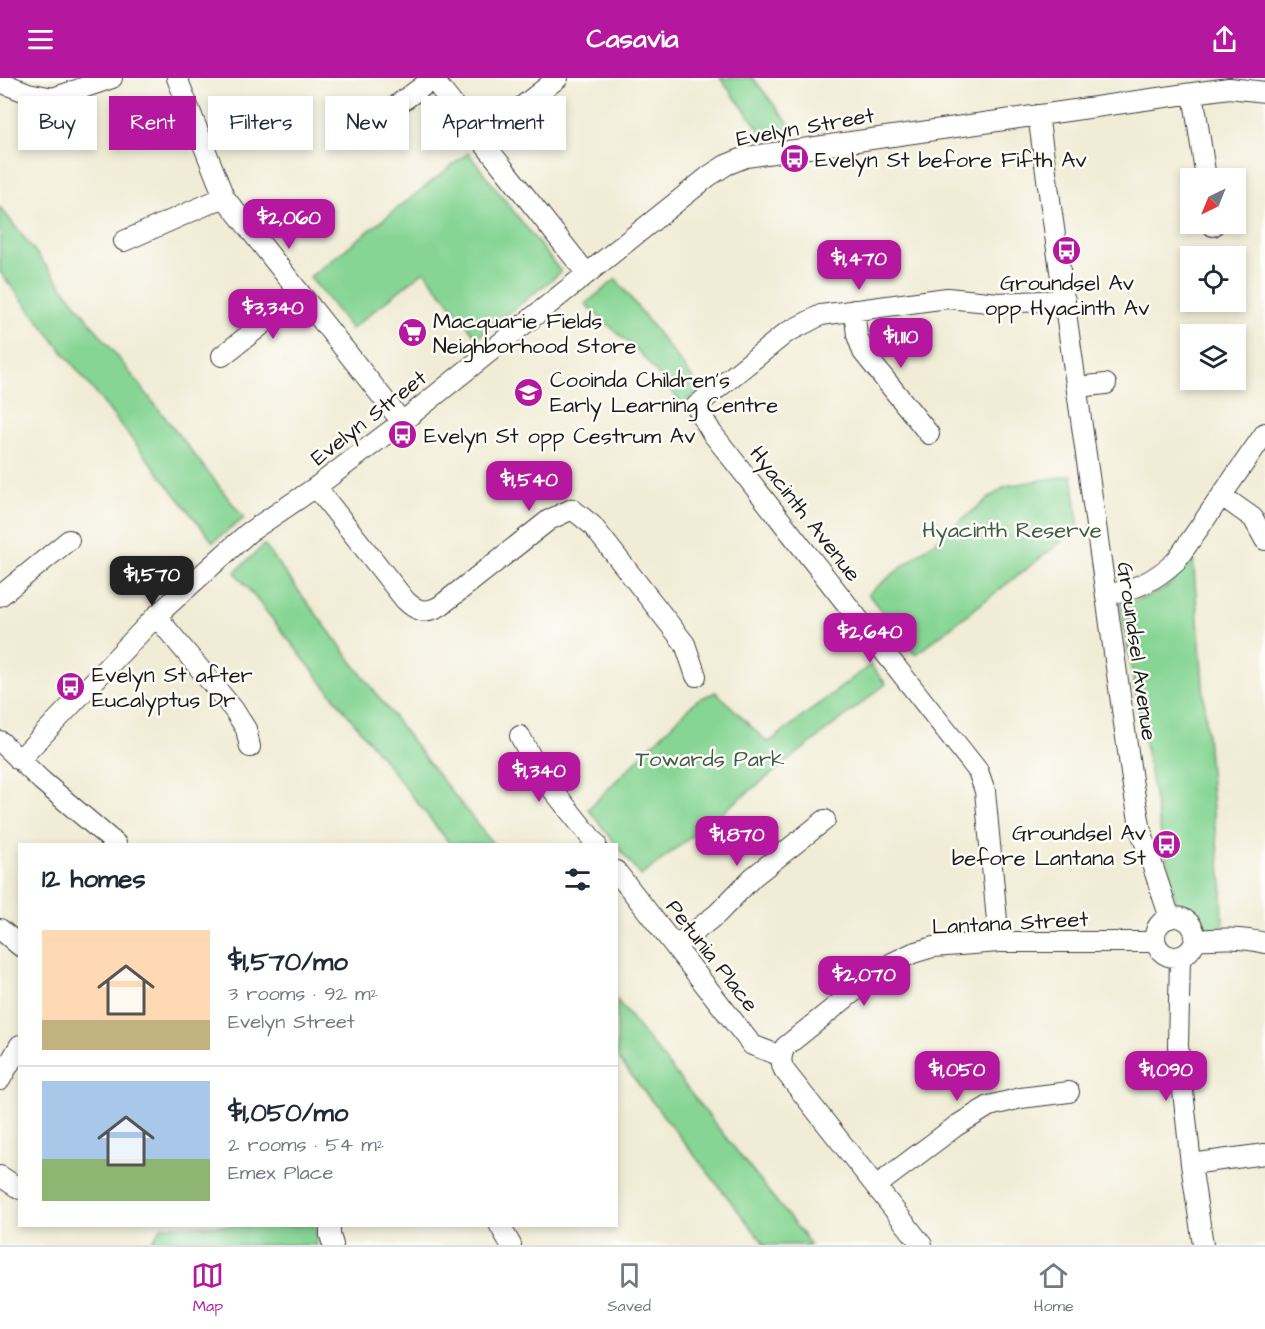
<!DOCTYPE html>
<meta charset="utf-8">
<style>
body{margin:0;font-family:"Architects Daughter",sans-serif;background:#f2f2f3;color:#1f2937;height:100vh;display:flex;flex-direction:column;font-size:22px;white-space:nowrap}
*{box-sizing:border-box;margin:0}
p{font-size:20px;color:#747a83}
.icon{flex:none;width:33px;height:33px;fill:none;stroke:currentColor;stroke-width:2;stroke-linecap:round;stroke-linejoin:round}
.map{position:relative;flex:1;overflow:hidden}
.side{position:absolute;left:18px;top:765px;width:600px;height:384px;display:flex;flex-direction:column;background:#fff;border-radius:0px;box-shadow:0 3px 9px #0003}
.side>*{flex:none}
.hud{position:absolute;left:18px;top:18px;width:600px;height:54px;display:flex;gap:12px}
.needle{width:39px;rotate:223deg}
.tools{position:absolute;left:1180px;top:90px;display:grid;gap:12px}
.tools a{display:grid;place-items:center;width:66px;height:66px;border-radius:0px;background:#fff;box-shadow:0 3px 9px #0003;font-size:30px}
.price{position:absolute;translate:-50% -51px;padding:0 14px;border-radius:12px;background:#b5179e;color:#fff;font-size:20px;line-height:39px;filter:drop-shadow(0 2px 3px #0008)}
.price::after{content:'';position:absolute;left:50%;top:36px;width:18px;height:14px;margin-left:-9px;background:inherit;clip-path:polygon(0 0,100% 0,50% 100%)}
.price.active{background:#222;color:#fff}
ul{padding:0;list-style:none}
li{display:flex;align-items:center;gap:18px;height:150px;padding:0 24px}
li+li{border-top:2px solid #e0e1e3}
li span{display:grid;place-items:center;flex:none;width:168px;height:120px;border-radius:0px;color:#555}
li>.icon{margin-inline-start:auto}
span .icon{width:72px;height:72px;fill:#fffc;stroke-width:1}
li b{font-size:26px}
h2{display:flex;justify-content:space-between;align-items:center;height:72px;padding:0 24px;font-size:26px}
.chip{padding:0 21px;border-radius:0px;background:#fff;box-shadow:0 3px 9px #0003;font-size:21px;line-height:54px}
.chip.active{background:#b5179e;color:#fff}
header{display:flex;justify-content:space-between;align-items:center;height:78px;padding:0 24px;background:#b5179e;color:#fff;font-size:27px;font-weight:700}
.dock{display:flex;justify-content:space-around;align-items:center;height:84px;border-top:2px solid #e0e1e3;background:#fff;font-size:16px;color:#747a83}
.dock a{display:grid;justify-items:center;gap:3px}
.dock .active{color:#b5179e}
.map>svg:first-child{display:block}
.green{fill:#86d594;stroke:#517858;stroke-width:1.5}
.lines{fill:none;stroke-linecap:round;stroke-linejoin:round}
.minor-casing{stroke:#3c3b38;stroke-width:22}
.minor{stroke:#fff;stroke-width:20}
.labels{text-anchor:middle;stroke-width:5;stroke-linejoin:round;paint-order:stroke}
.street-label{font-size:22px;fill:#1c1c1c;stroke:#fdfcf7}
.poi-label{font-size:22px;fill:#1c1c1c;stroke:#fdfcf7;text-anchor:start}
.park-label{font-size:22px;fill:#415d46;stroke:#fdfcf7}
</style>
<header><svg class="icon" aria-label="menu" viewBox="0 0 24 24"><path d="M4 6h16M4 12h16M4 18h16"/></svg>Casavia<svg class="icon" aria-label="share" viewBox="0 0 24 24"><path d="M12 15V3M7 8l5-5 5 5M5 13v7h14v-7"/></svg></header>
<div class="map">
<svg width="1265" height="1167" viewBox="0 0 1265 1167">
<rect width="100%" height="100%" fill="#fdfcf7"/>
<filter id="ink" filterUnits="userSpaceOnUse"><feTurbulence type="fractalNoise" baseFrequency=".0167" numOctaves="2"/><feDisplacementMap in="SourceGraphic" scale="12" xChannelSelector="R" yChannelSelector="G"/><feConvolveMatrix kernelMatrix="1 2 1 2 8 2 1 2 1" color-interpolation-filters="sRGB"/></filter>
<filter id="wash" filterUnits="userSpaceOnUse"><feTurbulence type="fractalNoise" baseFrequency=".008" numOctaves="4" result="noise"/><feDisplacementMap in="SourceGraphic" scale="24" xChannelSelector="R" yChannelSelector="G"/><feGaussianBlur stdDeviation="1.35" result="paint"/><feColorMatrix in="noise" values="0 0 0 0 0 0 0 0 0 0 0 0 0 0 0 0 0 1.4 0 .05"/><feComposite in="paint" operator="in"/></filter>
<g filter="url(#wash)">
<rect width="100%" height="100%" fill="#f0ecd5"/>
<path class="green" d="M720 0H753L793 51 762 55Z
M468 75 561 194 477 260 424 193 351 251 310 199Z
M0 129 244 440 213 464 0 194Z
M616 201 701 311 682 326 641 276 585 226Z
M1072 397 1079 450 915 577 868 516 993 417 1006 408Z
M264 467 424 679 493 766H450L235 494Z
M1193 479 1213 733 1222 805 1223 851 1220 853 1201 849 1177 828 1161 757 1120 526C1159 517 1170 512 1193 479Z
M870 587 886 606 641 798 588 731 697 622 716 614 768 665Z
M617 922 811 1167H765L617 979Z
M162 1148H316L317 1167H150Z"/>
</g>
<g filter="url(#ink)">
<g class="lines">
<defs>
<path id="minor" d="M177 0 224 119 402 344
M432 0 587 196
M0 4 28 15 53 20 112 0
M1193 15 1206 100
M1038 37 1132 702 1141 753 1170 840
M376 42 433 1
M481 61 558 0
M1213 146V148
M124 163 224 119
M854 232 857 257 863 274 929 356
M222 278 300 217
M1077 309 1106 306
M316 409 405 522C416 533 425 536 440 528L549 442 572 431 592 447 685 566 696 598
M1222 418 1253 440 1265 462
M1106 517C1136 511 1153 504 1176 483L1265 355
M0 518 69 462
M156 538 234 632 246 651 250 669
M520 658 540 696 596 766
M0 663 42 703 116 766
M19 682 156 538 248 455 316 409 402 344 709 98 726 87 746 79 1193 15 1229 10 1265 14
M616 793 752 967 781 978
M1155 859a20 20 0 1 1 40 0a20 20 0 1 1-40 0Z
M0 851 20 868
M1195 862C1219 860 1241 859 1265 865
M999 864 985 713 978 693 712 355 696 328 786 255 821 237 947 220 999 225 1065 222
M676 868 717 836 753 799 825 742
M1180 879 1178 968 1191 1086 1203 1167
M0 1002 20 967
M1191 1086 1265 1076
M0 1098 20 1111
M876 1108 956 1048 989 1028 1021 1020 1069 1014
M330 1148V1157L333 1167
M500 1148 511 1167
M922 1167 784 992C780 983 781 978 785 969L872 899 892 885 913 875 933 869 999 864H1155"/>
</defs>
<use href="#minor" class="minor-casing"/>
<use href="#minor" class="minor"/>
</g>
</g>
<defs>
<symbol id="bus-disc" viewBox="-11 -11 22 22"><circle r="9.5" fill="#b5179e" stroke="#fdfcf7"/><path d="M-5-6H5V4H4V6H2V4H-2V6H-4V4H-5ZM-3.5-4V0h7V-4ZM-3.5 1.2v1.5H-2V1.2ZM2 1.2v1.5H3.5V1.2Z" fill="#fff"/></symbol>
<symbol id="supermarket-disc" viewBox="-11 -11 22 22"><circle r="9.5" fill="#b5179e" stroke="#fdfcf7"/><path d="M-6-5.5h2.5l.6 2H6L4.5 2H-2.5L-4.4-4H-6ZM-1.5 3.2a1.3 1.3 0 1 0 .1 0ZM3 3.2a1.3 1.3 0 1 0 .1 0Z" fill="#fff"/></symbol>
<symbol id="school-disc" viewBox="-11 -11 22 22"><circle r="9.5" fill="#b5179e" stroke="#fdfcf7"/><path d="M0-5L7-2L0 1L-7-2ZM-4 1L0 2.5L4 1V4Q0 6-4 4Z" fill="#fff"/></symbol>
</defs>
<g fill-rule="evenodd">
<use href="#bus-disc" x="778" y="64" width="33" height="33"/>
<use href="#bus-disc" x="1050" y="156" width="33" height="33"/>
<use href="#supermarket-disc" x="396" y="238" width="33" height="33"/>
<use href="#school-disc" x="512" y="298" width="33" height="33"/>
<use href="#bus-disc" x="386" y="340" width="33" height="33"/>
<use href="#bus-disc" x="54" y="592" width="33" height="33"/>
<use href="#bus-disc" x="1150" y="750" width="33" height="33"/>
</g>
<g class="labels">
<g class="street-label">
<text transform="translate(805 48) rotate(-10)" y="8">Evelyn Street</text>
<text transform="translate(368 339) rotate(-38)" y="8">Evelyn Street</text>
<text transform="translate(806 435) rotate(52)" y="8">Hyacinth Avenue</text>
<text transform="translate(1138 573) rotate(82)" y="8">Groundsel Avenue</text>
<text transform="translate(1010 844) rotate(-3)" y="8">Lantana Street</text>
<text transform="translate(713 877) rotate(52)" y="8">Petunia Place</text>
</g>
<g class="poi-label">
<text x="815" y="89">Evelyn St before Fifth Av</text>
<text x="1067" y="212" text-anchor="middle">Groundsel Av<tspan x="1067" dy="25">opp Hyacinth Av</tspan></text>
<text x="433" y="250">Macquarie Fields<tspan x="433" dy="25">Neighborhood Store</tspan></text>
<text x="550" y="309">Cooinda Children’s<tspan x="550" dy="25">Early Learning Centre</tspan></text>
<text x="424" y="365">Evelyn St opp Cestrum Av</text>
<text x="92" y="604">Evelyn St after<tspan x="92" dy="25">Eucalyptus Dr</tspan></text>
<text x="1146" y="762" text-anchor="end">Groundsel Av<tspan x="1146" dy="25">before Lantana St</tspan></text>
</g>
<g class="park-label">
<text x="1012" y="459">Hyacinth Reserve</text>
<text x="710" y="688">Towards Park</text>
</g>
</g>
</svg>
<div class="tools">
<a><svg class="needle" viewBox="-14 -14 28 28"><path d="M0-13l5 13h-10z" fill="#e53935"/><path d="M0 13l5-13h-10z" fill="#747a83"/></svg></a>
<a><svg class="icon" aria-label="locate" viewBox="0 0 24 24"><circle cx="12" cy="12" r="6"/><path d="M12 2v4M12 18v4M2 12h4M18 12h4"/></svg></a>
<a><svg class="icon" aria-label="layers" viewBox="0 0 24 24"><path d="M12 4l9 5-9 5-9-5zM3 14l9 5 9-5"/></svg></a>
</div>
<b class="price" style="left:289px;top:172px">$2,060</b>
<b class="price" style="left:859px;top:213px">$1,470</b>
<b class="price" style="left:273px;top:262px">$3,340</b>
<b class="price" style="left:901px;top:291px">$1,110</b>
<b class="price" style="left:529px;top:434px">$1,540</b>
<b class="price active" style="left:152px;top:529px">$1,570</b>
<b class="price" style="left:870px;top:586px">$2,640</b>
<b class="price" style="left:539px;top:725px">$1,340</b>
<b class="price" style="left:737px;top:789px">$1,870</b>
<b class="price" style="left:864px;top:929px">$2,070</b>
<b class="price" style="left:957px;top:1024px">$1,050</b>
<b class="price" style="left:1166px;top:1024px">$1,090</b>
<div class="hud">
<a class="chip">Buy</a>
<a class="chip active">Rent</a>
<a class="chip">Filters</a>
<a class="chip">New</a>
<a class="chip">Apartment</a>
</div>
<section class="side">
<h2>12 homes<svg class="icon" aria-label="filters" viewBox="0 0 24 24"><path d="M4 7h16M4 17h16"/><circle cx="9" cy="7" r="2"/><circle cx="15" cy="17" r="2"/></svg></h2>
<ul>
<li><span style="background:linear-gradient(#ffd9b3 75%,#c2b280 0)"><svg class="icon" aria-label="home" viewBox="0 0 24 24"><path d="M3 11l9-7 9 7M6 9v11h12V9"/></svg></span><div><b>$1,570/mo</b><p>3 rooms · 92 m²</p><p>Evelyn Street</p></div></li>
<li><span style="background:linear-gradient(#a9c7e8 65%,#8fb573 0)"><svg class="icon" aria-label="home" viewBox="0 0 24 24"><path d="M3 11l9-7 9 7M6 9v11h12V9"/></svg></span><div><b>$1,050/mo</b><p>2 rooms · 54 m²</p><p>Emex Place</p></div></li>
</ul>
</section>
</div>
<nav class="dock">
<a class="active"><svg class="icon" aria-label="map" viewBox="0 0 24 24"><path d="M3 6l6-2 6 2 6-2v14l-6 2-6-2-6 2zM9 4v14M15 6v14"/></svg>Map</a>
<a><svg class="icon" aria-label="saved" viewBox="0 0 24 24"><path d="M7 4h10v16l-5-4-5 4z"/></svg>Saved</a>
<a><svg class="icon" aria-label="home" viewBox="0 0 24 24"><path d="M3 11l9-7 9 7M6 9v11h12V9"/></svg>Home</a>
</nav>
